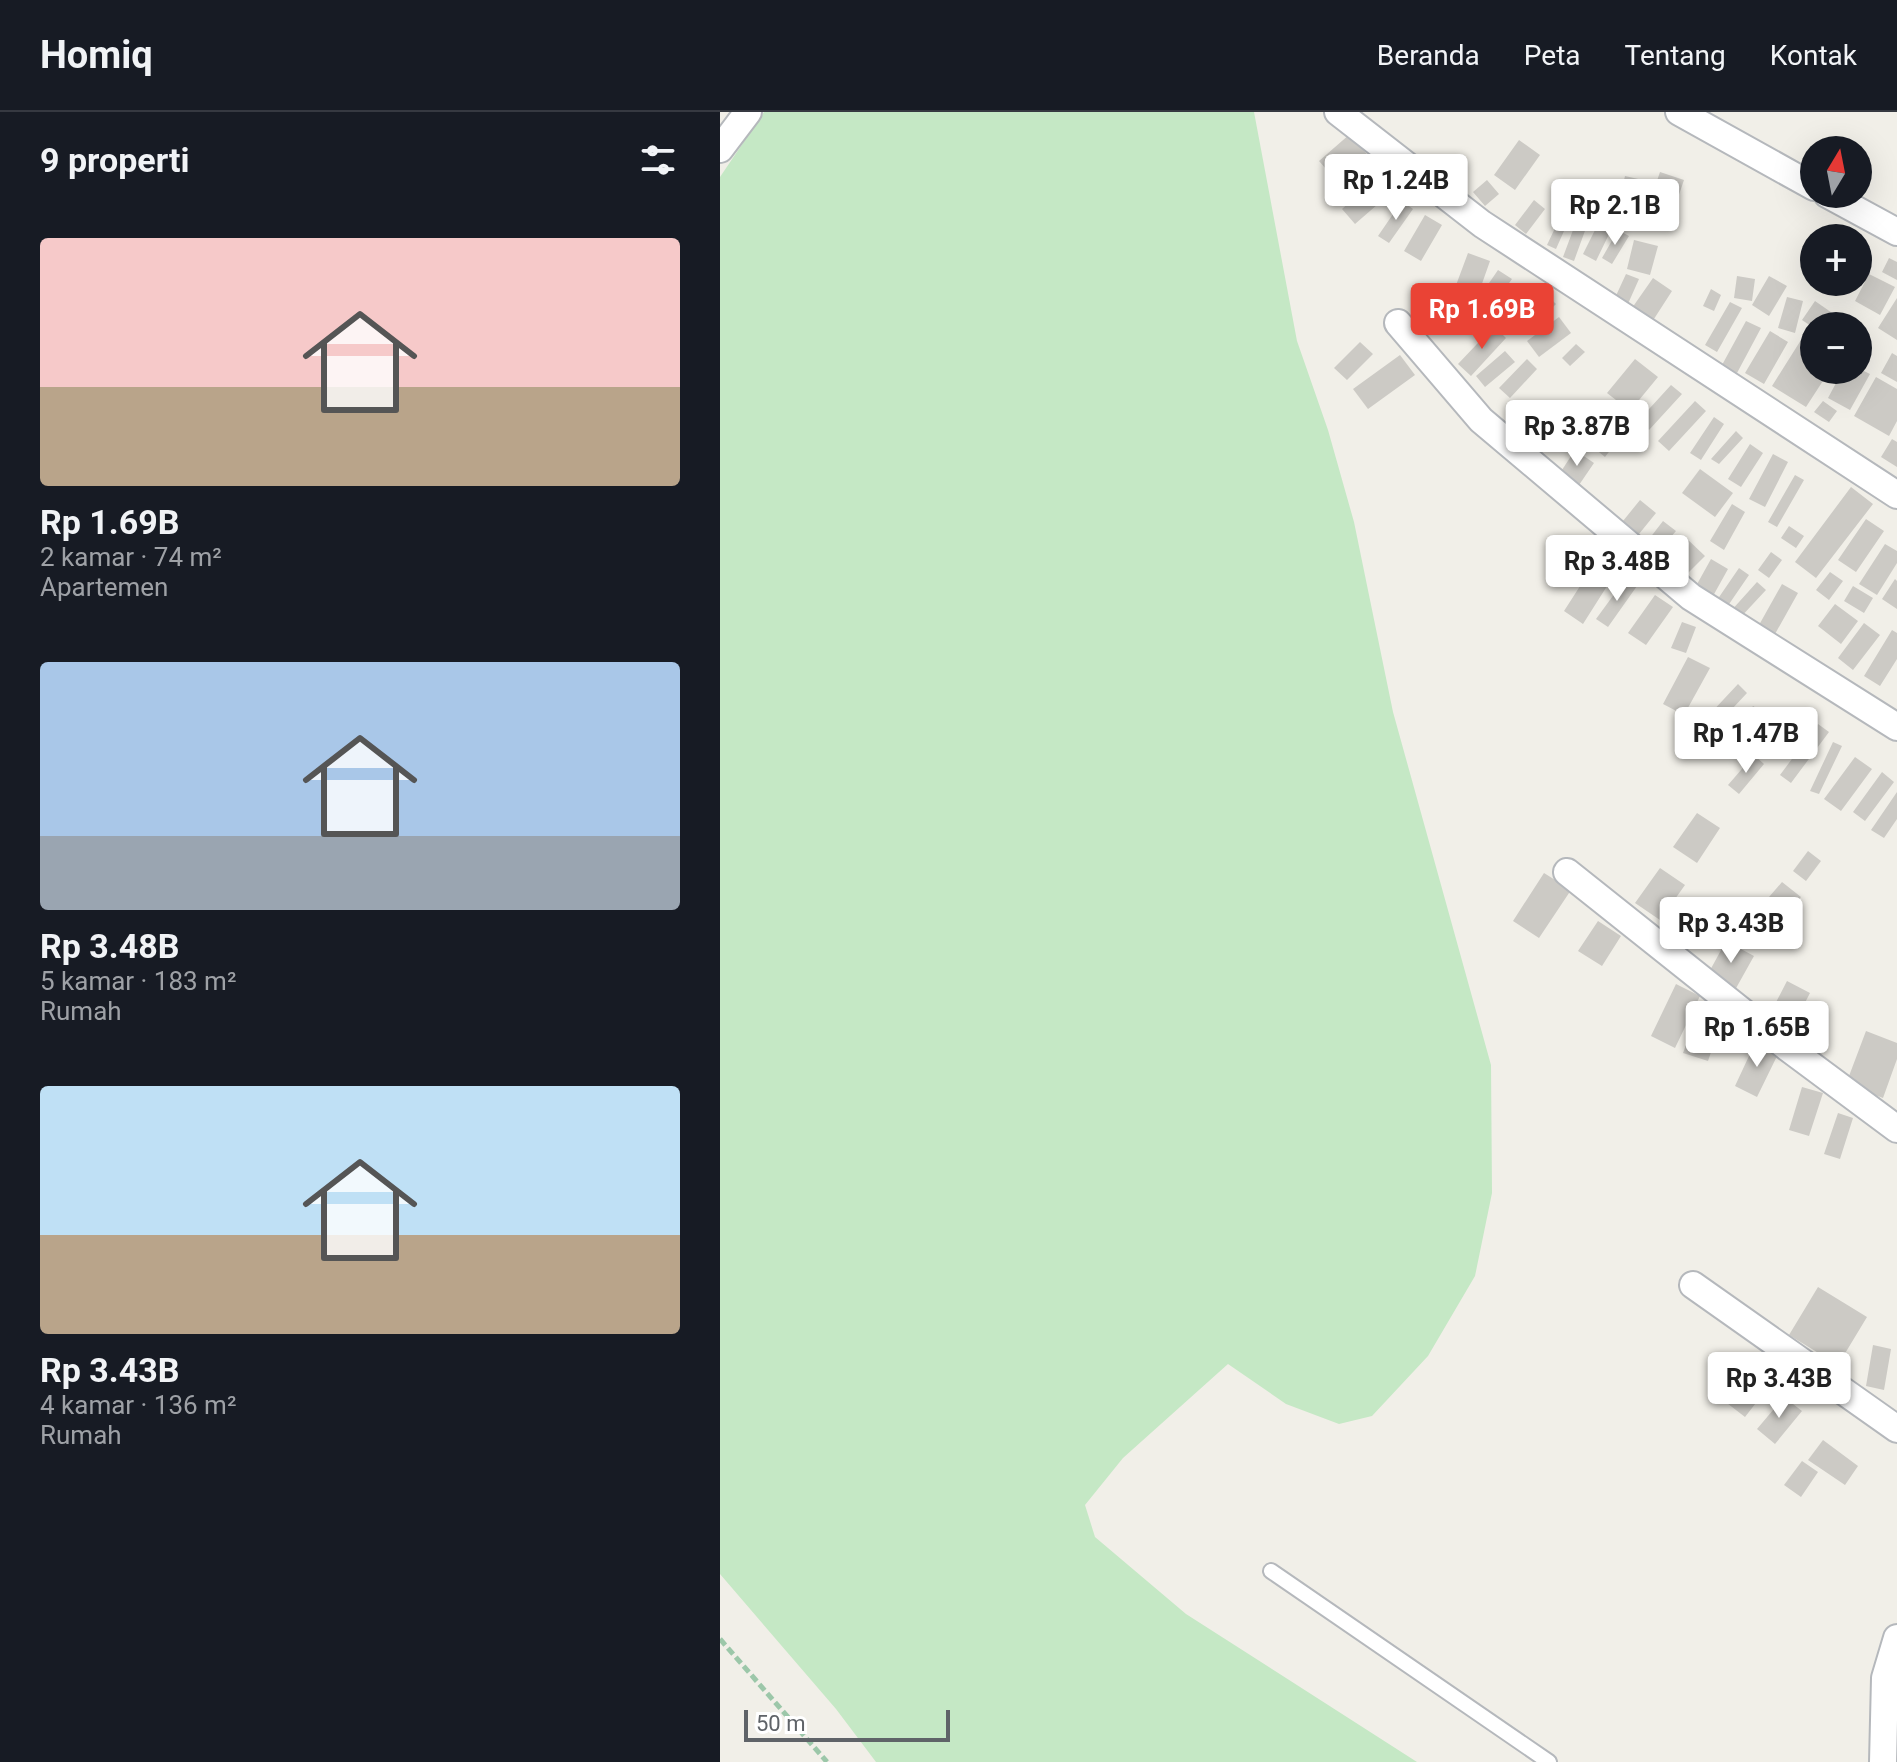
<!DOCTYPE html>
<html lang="id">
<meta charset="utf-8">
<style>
body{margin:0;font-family:Roboto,sans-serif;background:#242831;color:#f1f3f6;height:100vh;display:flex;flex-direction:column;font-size:30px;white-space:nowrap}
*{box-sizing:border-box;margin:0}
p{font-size:26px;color:#9ea1a6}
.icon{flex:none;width:44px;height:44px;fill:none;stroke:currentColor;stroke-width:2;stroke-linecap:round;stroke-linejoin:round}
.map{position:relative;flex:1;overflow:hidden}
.panel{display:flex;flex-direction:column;background:#171b24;width:720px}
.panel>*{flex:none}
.needle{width:52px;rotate:10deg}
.controls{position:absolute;left:1080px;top:24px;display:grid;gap:16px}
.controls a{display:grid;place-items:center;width:72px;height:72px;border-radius:50%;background:#171b24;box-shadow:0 8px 32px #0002;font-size:40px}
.scale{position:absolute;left:24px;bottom:20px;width:206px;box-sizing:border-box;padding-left:8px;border:4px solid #5f6368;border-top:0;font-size:22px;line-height:28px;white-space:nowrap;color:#5f6368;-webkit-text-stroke:6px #fff;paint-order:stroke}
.price{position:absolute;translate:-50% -68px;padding:0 18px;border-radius:8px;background:#fff;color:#222;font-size:26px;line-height:52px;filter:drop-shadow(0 2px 4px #0008)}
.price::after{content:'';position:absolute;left:50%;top:48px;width:24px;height:18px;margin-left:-12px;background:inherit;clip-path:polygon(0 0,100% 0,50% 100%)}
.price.current{background:#ea4335;color:#fff}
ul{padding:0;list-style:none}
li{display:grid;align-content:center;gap:16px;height:424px;padding:0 40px}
li span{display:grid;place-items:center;height:248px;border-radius:8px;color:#555}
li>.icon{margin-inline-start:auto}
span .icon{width:144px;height:144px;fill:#fffc;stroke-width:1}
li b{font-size:34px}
h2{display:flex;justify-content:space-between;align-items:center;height:96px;padding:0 40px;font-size:34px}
header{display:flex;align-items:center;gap:48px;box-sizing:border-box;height:112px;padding:0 40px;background:#171b24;border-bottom:2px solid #363941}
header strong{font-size:38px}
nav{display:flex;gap:44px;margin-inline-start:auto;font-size:28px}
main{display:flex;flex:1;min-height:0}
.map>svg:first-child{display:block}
.green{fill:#c5e8c5}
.building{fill:#cccac5}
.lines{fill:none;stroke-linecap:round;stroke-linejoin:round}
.service-casing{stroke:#b5b8bc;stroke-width:18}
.minor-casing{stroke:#b5b8bc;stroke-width:30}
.path{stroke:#9cc7a9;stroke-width:5;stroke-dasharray:8 4;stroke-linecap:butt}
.service{stroke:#fff;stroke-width:14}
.minor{stroke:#fff;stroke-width:26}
</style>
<header>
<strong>Homiq</strong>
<nav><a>Beranda</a><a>Peta</a><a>Tentang</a><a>Kontak</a></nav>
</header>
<main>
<section class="panel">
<h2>9 properti<svg class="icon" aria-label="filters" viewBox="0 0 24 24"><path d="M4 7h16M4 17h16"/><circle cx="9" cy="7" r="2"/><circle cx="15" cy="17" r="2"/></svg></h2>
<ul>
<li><span style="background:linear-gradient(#f6c9c9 60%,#b9a48a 0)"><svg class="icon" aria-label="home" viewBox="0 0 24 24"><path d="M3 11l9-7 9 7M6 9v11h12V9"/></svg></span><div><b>Rp 1.69B</b><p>2 kamar · 74 m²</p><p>Apartemen</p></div></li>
<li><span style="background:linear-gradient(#a9c7e8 70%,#9aa5b1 0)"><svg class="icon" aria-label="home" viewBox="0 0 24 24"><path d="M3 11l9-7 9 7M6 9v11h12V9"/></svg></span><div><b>Rp 3.48B</b><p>5 kamar · 183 m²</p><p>Rumah</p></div></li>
<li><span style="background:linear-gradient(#bfe0f5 60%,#b9a48a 0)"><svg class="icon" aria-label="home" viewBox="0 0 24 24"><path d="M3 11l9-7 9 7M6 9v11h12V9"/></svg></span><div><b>Rp 3.43B</b><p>4 kamar · 136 m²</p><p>Rumah</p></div></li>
</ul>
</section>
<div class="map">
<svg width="1177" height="1650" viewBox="0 0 1177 1650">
<rect width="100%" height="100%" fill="#f1efe8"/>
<path class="green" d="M44 0H534L577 229 608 318 634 410 673 600 771 953 772 1081 755 1164 708 1244 652 1304 619 1312 566 1292 508 1252 403 1346 365 1393 375 1425 466 1502 697 1650H156L116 1597 0 1462V65Z"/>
<path class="building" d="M630 22 651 47 621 74 599 49Z
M799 28 820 43 795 78 774 63Z
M940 60 964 68 950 109 926 101Z
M659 64 673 79 635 112 622 97Z
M905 64 927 69 923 86 901 80Z
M767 68 779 82 765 94 753 80Z
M814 88 825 97 806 122 795 113Z
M682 89 693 97 669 131 658 124Z
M844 97 852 101 836 137 827 133Z
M859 102 870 105 854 149 843 145Z
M705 103 722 113 701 149 684 139Z
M880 108 893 114 876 149 863 142Z
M898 118 909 124 892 152 882 146Z
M914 128 938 134 930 163 907 157Z
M748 141 770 149 752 200 729 192Z
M1169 146 1177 150V168L1162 160Z
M778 158 792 167 769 199 756 190Z
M906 162 919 167 907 194 894 188Z
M1149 162 1175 175 1160 203 1135 189Z
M1017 164 1035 167 1032 189 1014 186Z
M1049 164 1067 174 1049 204 1032 193Z
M933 166 952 179 932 210 912 196Z
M991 177 1001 183 994 199 983 194Z
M823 179 836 192 808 220 796 207Z
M1067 185 1083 189 1075 221 1058 216Z
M1177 186V228L1158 216Z
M1095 189 1118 205 1112 214 1094 216 1082 208Z
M1010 190 1022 196 997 240 985 233Z
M839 205 851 221 819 245 807 229Z
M1026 209 1041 216 1017 261 1002 253Z
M774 214 786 226 751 264 738 252Z
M1050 219 1068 230 1044 272 1025 261Z
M1086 220 1094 225V258H1110L1086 295 1052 274Z
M640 230 653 242 627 268 614 256Z
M856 232 865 240 850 254 842 246Z
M785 239 795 250 765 275 756 264Z
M1172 241 1177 244V270L1161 261Z
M680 243 695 263 648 297 633 277Z
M807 247 817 257 790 286 779 276Z
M915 247 938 265 910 299 887 281Z
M1138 256 1150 262 1130 298 1108 286 1123 258Z
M1156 265 1177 277V309L1169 324 1134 304Z
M951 273 962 282 929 318 919 308Z
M975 289 986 299 949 339 938 329Z
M1103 289 1117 299 1109 310 1094 300Z
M892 303 908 315 885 345 869 332Z
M994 305 1004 312 981 348 970 341Z
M1016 319 1023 326 999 352 991 347Z
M1172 327 1177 330V355L1161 345Z
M1030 332 1043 341 1021 375 1008 367Z
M855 338 874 351 859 373 840 361Z
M1053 342 1068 350 1045 395 1029 387Z
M980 357 1013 381 995 405 962 381Z
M1075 363 1084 368 1057 415 1048 410Z
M1131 375 1153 392 1096 466 1075 450Z
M920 388 936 401 919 422 903 409Z
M1012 392 1025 400 1004 438 990 429Z
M1146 407 1164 419 1136 460 1118 448Z
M943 409 956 419 938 440 926 431Z
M1069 414 1084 424 1076 436 1061 426Z
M965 425 985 444 968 461 948 442Z
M1165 432 1177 439V451L1157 483 1139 472Z
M882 440 901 452 863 512 844 499Z
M1051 440 1062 448 1049 466 1038 458Z
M991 447 1008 457 993 484 976 474Z
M1019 456 1029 463 1005 498 995 491Z
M1110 460 1123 469 1109 488 1096 478Z
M906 466 917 474 888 515 876 507Z
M1175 467 1177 469V497L1162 487Z
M1037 470 1046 478 1019 507 1010 500Z
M1062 472 1078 481 1055 522 1039 513Z
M1133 474 1153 486 1144 501 1124 489Z
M935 483 953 495 926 533 908 521Z
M1115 492 1138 509 1121 532 1098 514Z
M962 510 976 515 966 541 951 536Z
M1144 511 1160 523 1133 558 1118 546Z
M1172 518 1177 521V547L1160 574 1144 564Z
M968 545 990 556 964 603 943 592Z
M1018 572 1027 581 998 612 989 603Z
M1033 594 1050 604 1033 632 1016 621Z
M1072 596 1086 604 1069 635 1054 627Z
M1098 612 1109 620 1071 671 1060 663Z
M1113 630 1122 634 1099 682 1090 679Z
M1034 643 1044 652 1019 682 1008 673Z
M1135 645 1152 657 1121 699 1104 687Z
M1162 660 1174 670 1145 709 1133 700Z
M1177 680V707L1164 726 1151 718Z
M977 701 1000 716 977 751 953 735Z
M1088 739 1101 749 1086 769 1073 759Z
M940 756 965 773 940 808 915 791Z
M824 761 851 778 819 826 793 809Z
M1062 770 1081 785 1042 829 1024 814Z
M878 809 901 824 882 854 858 839Z
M1006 829 1034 844 1015 878 988 862Z
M1067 869 1090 881 1074 912 1051 900Z
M956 872 980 884 955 936 931 924Z
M980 896 1003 905 988 949 963 941Z
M1146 919 1177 931V947L1163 986 1126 972Z
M1036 929 1059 940 1037 985 1015 974Z
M1082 975 1103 981 1089 1024 1069 1018Z
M1118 1001 1133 1006 1120 1047 1104 1042Z
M1098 1175 1147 1205 1118 1253 1069 1223Z
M1153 1233 1171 1237 1164 1278 1146 1274Z
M1031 1252 1053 1269 1025 1305 1003 1288Z
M1064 1285 1082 1299 1055 1332 1037 1317Z
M1103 1328 1138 1354 1125 1373 1088 1348Z
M1082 1349 1098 1360 1081 1385 1064 1373Z"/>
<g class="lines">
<defs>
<path id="service" d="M551 1459 829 1650"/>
<path id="minor" d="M618 0 762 112 1177 383
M959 0 1094 75
M0 37 28 0
M1107 82 1177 120
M678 211 761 308 971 485 1177 615
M847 760 1068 936 1177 1017
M973 1173 1177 1317
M1163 1650 1165 1566 1177 1526"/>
</defs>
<use href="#service" class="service-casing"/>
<use href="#minor" class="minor-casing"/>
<path class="path" d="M0 1527 107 1650"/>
<use href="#service" class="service"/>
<use href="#minor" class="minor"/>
</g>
</svg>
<div class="controls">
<a><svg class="needle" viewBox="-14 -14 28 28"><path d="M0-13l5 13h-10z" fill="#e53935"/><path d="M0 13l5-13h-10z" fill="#9ea1a6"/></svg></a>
<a>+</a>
<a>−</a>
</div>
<div class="scale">50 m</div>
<b class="price" style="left:676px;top:110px">Rp 1.24B</b>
<b class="price" style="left:895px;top:135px">Rp 2.1B</b>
<b class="price current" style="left:762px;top:239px">Rp 1.69B</b>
<b class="price" style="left:857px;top:356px">Rp 3.87B</b>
<b class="price" style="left:897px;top:491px">Rp 3.48B</b>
<b class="price" style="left:1026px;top:663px">Rp 1.47B</b>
<b class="price" style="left:1011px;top:853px">Rp 3.43B</b>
<b class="price" style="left:1037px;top:957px">Rp 1.65B</b>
<b class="price" style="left:1059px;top:1308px">Rp 3.43B</b>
</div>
</main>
